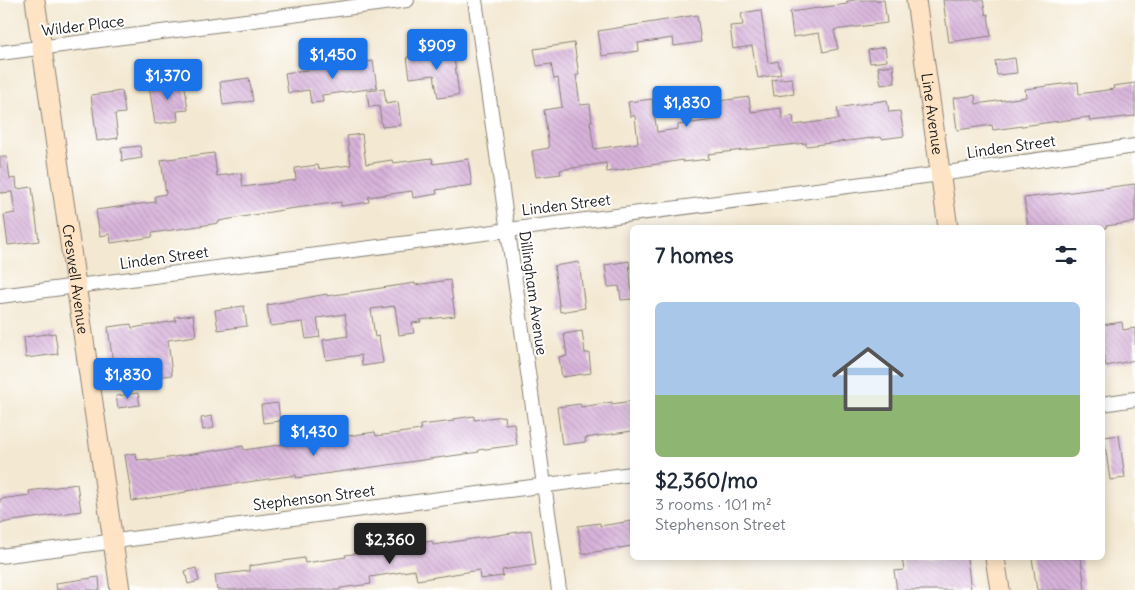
<!DOCTYPE html>
<meta charset="utf-8">
<style>
body{margin:0;font-family:Delius,sans-serif;background:#f6f6f7;color:#1f2937;height:100vh;display:flex;flex-direction:column;font-size:19px;white-space:nowrap}
*{box-sizing:border-box;margin:0}
p{font-size:16px;color:#747a83}
.icon{flex:none;width:28px;height:28px;fill:none;stroke:currentColor;stroke-width:2;stroke-linecap:round;stroke-linejoin:round}
.map{position:relative;flex:1;overflow:hidden}
.sheet{position:absolute;left:630px;top:225px;width:475px;height:335px;display:flex;flex-direction:column;background:#fff;border-radius:8px;box-shadow:0 2px 12px #0003}
.sheet>*{flex:none}
.price{position:absolute;translate:-50% -42px;padding:0 11px;border-radius:5px;background:#1a73e8;color:#fff;font-size:16px;line-height:32px;filter:drop-shadow(0 1px 2px #0008)}
.price::after{content:'';position:absolute;left:50%;top:30px;width:15px;height:11px;margin-left:-8px;background:inherit;clip-path:polygon(0 0,100% 0,50% 100%)}
.price.current{background:#222;color:#fff}
ul{padding:0;list-style:none}
li{display:grid;align-content:center;gap:10px;height:265px;padding:0 25px}
li+li{border-top:1px solid #e0e1e3}
li span{display:grid;place-items:center;height:155px;border-radius:8px;color:#555}
li>.icon{margin-inline-start:auto}
span .icon{width:90px;height:90px;fill:#fffc;stroke-width:1}
li b{font-size:21px}
h2{display:flex;justify-content:space-between;align-items:center;height:60px;padding:0 25px;font-size:21px}
.map>svg:first-child{display:block}
.building{fill:url(#building-back-hatch)}
.lines{fill:none;stroke-linecap:round;stroke-linejoin:round}
.street-casing{stroke:#888276;stroke-width:16}
.secondary-casing{stroke:#888276;stroke-width:21}
.street{stroke:#fff;stroke-width:14}
.secondary{stroke:#fee4c5;stroke-width:19}
.labels{text-anchor:middle;stroke-width:4;stroke-linejoin:round;paint-order:stroke}
.street-label{font-size:15px;fill:#1c1c1c;stroke:#fff}
</style>
<div class="map">
<svg width="1135" height="590" viewBox="0 0 1135 590">
<defs>
<pattern id="building-back-hatch" width="6" height="6" patternUnits="userSpaceOnUse" patternTransform="scale(1.25)"><rect width="6" height="6" fill="#d7b2da"/><path d="M-1 5l2 2M0 0l6 6M5-1l2 2" fill="none" stroke="#b898ba"/></pattern>
</defs>
<rect width="100%" height="100%" fill="#fff"/>
<filter id="ink" filterUnits="userSpaceOnUse"><feTurbulence type="fractalNoise" baseFrequency=".02" numOctaves="2"/><feDisplacementMap in="SourceGraphic" scale="10" xChannelSelector="R" yChannelSelector="G"/><feConvolveMatrix kernelMatrix="1 2 1 2 8 2 1 2 1" color-interpolation-filters="sRGB"/></filter>
<filter id="wash" filterUnits="userSpaceOnUse"><feTurbulence type="fractalNoise" baseFrequency=".0096" numOctaves="4" result="noise"/><feDisplacementMap in="SourceGraphic" scale="20" xChannelSelector="R" yChannelSelector="G"/><feGaussianBlur stdDeviation="1.12" result="paint"/><feColorMatrix in="noise" values="0 0 0 0 0 0 0 0 0 0 0 0 0 0 0 0 0 1.4 0 .05"/><feComposite in="paint" operator="in"/></filter>
<g filter="url(#wash)">
<rect width="100%" height="100%" fill="#f3e8d1"/>
<g id="blocks">
<path class="building" d="M856 0H884L887 23 834 30 838 49 823 52 819 33 793 37 790 12 847 4V1Z
M943 0H983L986 15 988 14 991 36 949 42Z
M761 10 768 63 778 61 781 74 758 78 752 46 733 49 730 26 743 25 741 13Z
M697 15 701 42 674 46 673 38 638 43 639 51 602 56 598 31Z
M574 43 579 75H576L580 105 590 104 592 121H590L594 149 638 143 635 116H630L628 102 652 99 657 132 678 129V125L721 119 719 101 749 97 751 112 781 108 782 118 793 116 794 125 839 119 837 108 887 100 889 112 900 111 904 136 882 139 881 137 806 146V143L708 154 709 159 683 162V160L607 172 606 163 560 170 561 174 536 177 532 151 549 148 544 110 562 107 558 78 554 79 551 64 537 66 534 49Z
M885 47 887 61 870 63 868 50Z
M453 50 459 95 438 98 434 75 410 78 407 57Z
M1015 58 1017 73 997 75 995 61Z
M373 61 377 88 322 95 323 102 311 103 309 90 288 93 285 73Z
M893 65 895 83 881 85 878 67Z
M249 78 253 101 223 105 220 82Z
M792 78 794 94 774 96 772 80Z
M184 80 188 110 177 111 178 121 155 124 149 85Z
M1078 82 1079 94 1114 89 1113 86 1135 83V116L1090 121 1089 117 993 130 992 125 957 130 953 98 975 95 976 104 1026 97 1025 89Z
M384 89 386 104 398 102 401 125 382 127 379 106 369 107 367 91Z
M122 91 125 113 115 114 118 138 97 141 91 95Z
M362 134 366 164 392 160 393 163 432 158 433 164 468 159 472 185 436 190 437 194 413 198 412 191 368 197 369 202 341 206V202L288 209 219 221V223L152 233V237L111 243 110 234 100 236 96 210 155 202V196L166 194 161 160 214 153 217 176 241 173 243 187 296 180 295 168 318 165 319 169 351 165 347 136Z
M140 146 142 158 122 161 121 148Z
M0 157H7L10 179 16 178 17 189 32 187 39 241 8 245 4 215 15 213 12 192 0 193Z
M1135 184V222L1106 226V228H1028L1024 198Z
M629 261 632 299 621 300 619 286 608 287 605 265Z
M579 262 585 308 560 312 554 266Z
M450 280 455 316 420 320 421 322 412 323 414 333 399 335 395 306 371 309 375 337 379 336 383 363 362 366 361 355 326 360 323 340 348 336 345 314 317 318 320 337 306 339 303 322 270 326 267 305 327 294V296L415 283V285Z
M244 306 247 326 218 330 215 310Z
M193 315 196 336 168 340 172 375 144 379 142 367 114 371 108 327 131 324 132 328 176 321 175 317Z
M1122 322 1123 330 1135 328V360L1106 366 1102 344V325Z
M582 331 585 353H589L591 373 562 377 559 357 567 356 564 334Z
M55 333 58 354 26 358 24 337Z
M138 393 140 405 118 408 116 396Z
M632 401V431L585 438 586 442 562 445 557 407 580 404 581 407 612 402V404Z
M278 403 280 421 263 423 261 405Z
M212 416 214 428 203 430 201 418Z
M474 416V420L504 416 505 424 514 423 517 445 478 450 479 452 296 478V475L186 491V492L132 501 125 455 136 453 137 460 149 459V461L243 446 244 450 292 443 290 434 309 431 311 441 375 432 376 436 421 430 420 425 454 421 453 419Z
M1119 435 1125 478 1110 480 1104 437Z
M77 484 81 511 0 523V499L30 495 29 491Z
M632 521V546L582 554 578 526 600 523V526Z
M531 530 536 565 502 570 503 576 480 579 479 570 417 580 415 570 370 577 371 584 340 588V590H217L215 575 249 571V566L304 558 305 563 346 557 345 555 376 551V549L432 541 433 545Z
M902 558H967L971 590H897L894 571 904 570Z
M1032 558H1081L1085 590H1037Z
M196 568 199 581 188 584 185 571Z
M99 577 100 590H57L56 583Z"/>
</g>
</g>
<g filter="url(#ink)">
<use href="#blocks" fill-opacity="0" stroke="#888276" stroke-width="1"/>
<g class="lines">
<defs>
<path id="street" d="M475 0 559 590
M0 53 407 0
M0 296 940 174 1135 146
M1102 404 1135 399
M0 556 632 474"/>
<g id="secondary">
<path id="s1" d="M35 0 120 590"/>
<path id="s2" d="M916 0 948 228"/>
<path d="M995 558 1000 590"/>
</g>
</defs>
<use href="#street" class="street-casing"/>
<use href="#secondary" class="secondary-casing"/>
<use href="#street" class="street"/>
<use href="#secondary" class="secondary"/>
</g>
</g>
<g class="labels">
<g class="street-label">
<text transform="translate(83 26) rotate(-7)" y="5">Wilder Place</text>
<text dy="5" stroke="none"><textPath href="#s2" startOffset="115">Line Avenue</textPath></text>
<text transform="translate(1011 147) rotate(-8)" y="5">Linden Street</text>
<text transform="translate(566 205) rotate(-7)" y="5">Linden Street</text>
<text transform="translate(164 258) rotate(-8)" y="5">Linden Street</text>
<text dy="5" stroke="none"><textPath href="#s1" startOffset="282">Creswell Avenue</textPath></text>
<text transform="translate(533 293) rotate(82)" y="5">Dillingham Avenue</text>
<text transform="translate(314 498) rotate(-7)" y="5">Stephenson Street</text>
</g>
</g>
</svg>
<b class="price" style="left:437px;top:71px">$909</b>
<b class="price" style="left:333px;top:80px">$1,450</b>
<b class="price" style="left:168px;top:101px">$1,370</b>
<b class="price" style="left:687px;top:128px">$1,830</b>
<b class="price" style="left:128px;top:400px">$1,830</b>
<b class="price" style="left:314px;top:457px">$1,430</b>
<b class="price current" style="left:390px;top:565px">$2,360</b>
<section class="sheet">
<h2>7 homes<svg class="icon" aria-label="filters" viewBox="0 0 24 24"><path d="M4 7h16M4 17h16"/><circle cx="9" cy="7" r="2"/><circle cx="15" cy="17" r="2"/></svg></h2>
<ul>
<li><span style="background:linear-gradient(#a9c7e8 60%,#8fb573 0)"><svg class="icon" aria-label="home" viewBox="0 0 24 24"><path d="M3 11l9-7 9 7M6 9v11h12V9"/></svg></span><div><b>$2,360/mo</b><p>3 rooms · 101 m²</p><p>Stephenson Street</p></div></li>
</ul>
</section>
</div>
